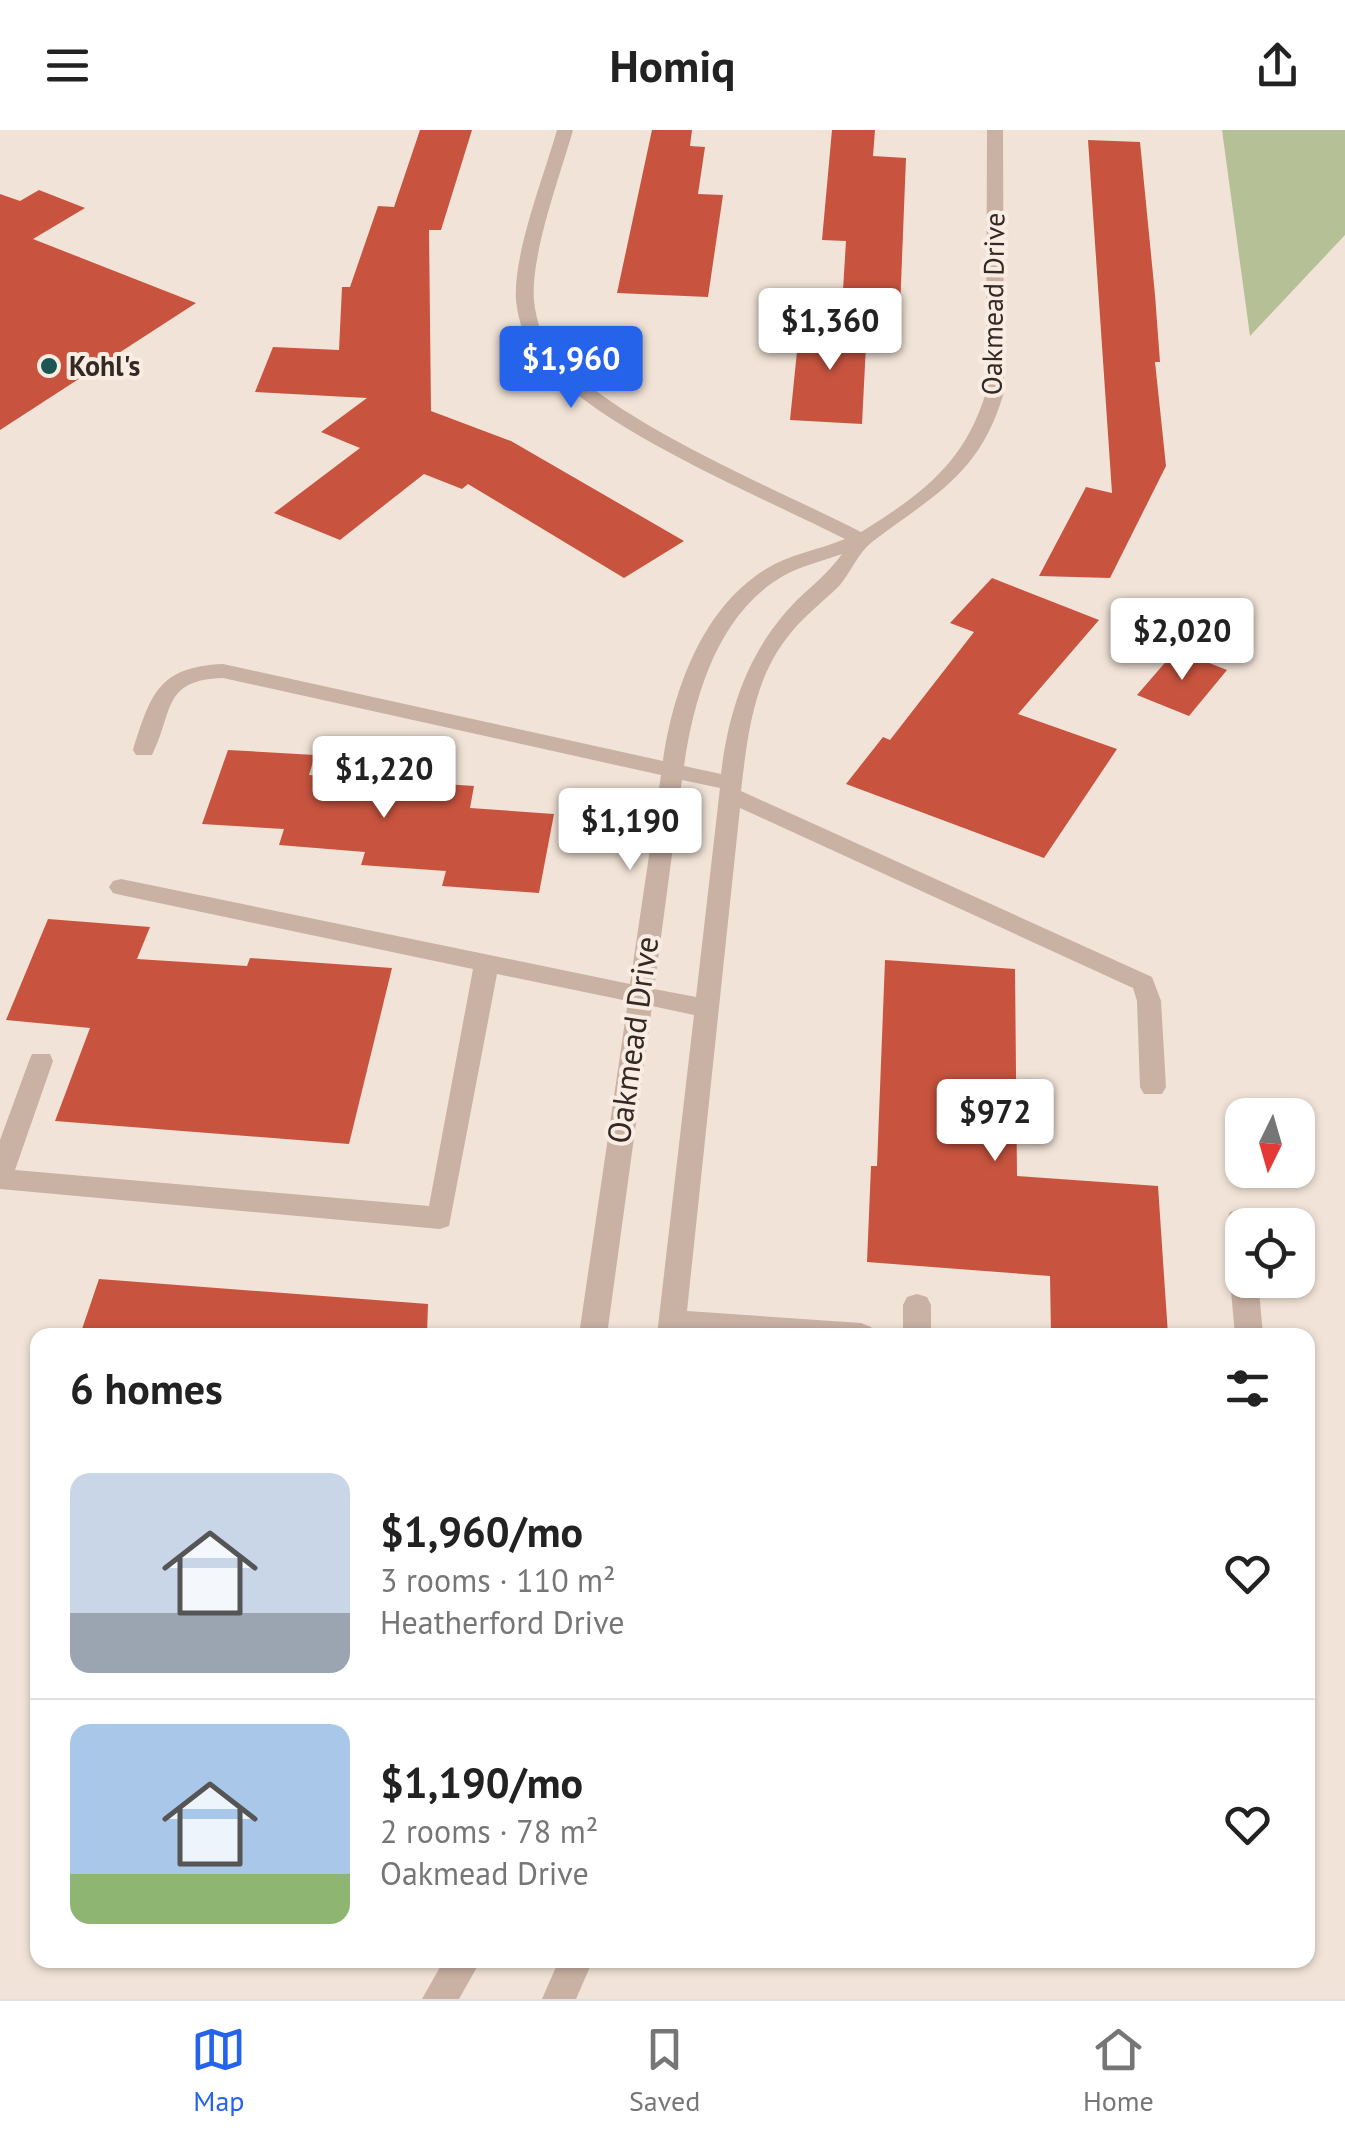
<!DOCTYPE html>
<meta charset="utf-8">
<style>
body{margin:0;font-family:"PT Sans",sans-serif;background:#f2f2f2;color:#222;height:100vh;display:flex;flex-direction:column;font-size:38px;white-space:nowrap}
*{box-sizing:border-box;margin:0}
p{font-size:32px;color:#767676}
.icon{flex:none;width:55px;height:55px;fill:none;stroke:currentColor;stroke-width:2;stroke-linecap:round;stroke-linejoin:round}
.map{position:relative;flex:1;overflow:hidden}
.drawer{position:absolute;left:30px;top:1198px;width:1285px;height:640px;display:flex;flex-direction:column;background:#fff;border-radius:20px;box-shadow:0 2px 8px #0004}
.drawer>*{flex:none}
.needle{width:65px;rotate:185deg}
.buttons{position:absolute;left:1225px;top:968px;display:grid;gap:20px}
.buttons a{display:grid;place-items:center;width:90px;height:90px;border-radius:20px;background:#fff;box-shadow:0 2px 8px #0004;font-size:50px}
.price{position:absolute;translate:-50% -85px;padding:0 22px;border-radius:10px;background:#fff;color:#222;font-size:32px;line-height:65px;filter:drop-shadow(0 2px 5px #0008)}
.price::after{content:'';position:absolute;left:50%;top:60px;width:30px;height:22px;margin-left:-15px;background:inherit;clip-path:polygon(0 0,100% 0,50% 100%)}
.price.selected{background:#2563eb;color:#fff}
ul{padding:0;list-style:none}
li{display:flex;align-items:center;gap:30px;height:250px;padding:0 40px}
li+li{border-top:2px solid #e0e0e0}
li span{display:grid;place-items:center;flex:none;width:280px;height:200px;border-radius:20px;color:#555}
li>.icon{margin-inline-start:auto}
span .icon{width:120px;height:120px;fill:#fffc;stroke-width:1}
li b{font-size:42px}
h2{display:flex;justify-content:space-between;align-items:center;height:120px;padding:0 40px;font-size:42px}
header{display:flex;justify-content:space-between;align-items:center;height:130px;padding:0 40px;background:#fff;font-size:45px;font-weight:800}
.tab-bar{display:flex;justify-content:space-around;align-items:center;height:140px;border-top:2px solid #e0e0e0;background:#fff;font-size:28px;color:#767676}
.tab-bar a{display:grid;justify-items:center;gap:5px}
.tab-bar .selected{color:#2563eb}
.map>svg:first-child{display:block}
.green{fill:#b6c097}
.building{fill:#c8543f}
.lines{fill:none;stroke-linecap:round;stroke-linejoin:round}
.minor{fill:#c9b1a3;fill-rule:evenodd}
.poi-dot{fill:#1b5655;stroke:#f9ede3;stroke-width:4}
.labels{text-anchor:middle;stroke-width:8;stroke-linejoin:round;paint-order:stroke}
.far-street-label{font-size:28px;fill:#342925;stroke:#f9ede3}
.far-poi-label{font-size:28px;font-weight:bold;fill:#342925;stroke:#f9ede3;text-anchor:start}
.street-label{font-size:32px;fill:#342925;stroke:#f9ede3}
</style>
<header><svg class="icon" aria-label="menu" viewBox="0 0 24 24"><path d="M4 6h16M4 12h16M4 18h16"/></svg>Homiq<svg class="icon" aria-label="share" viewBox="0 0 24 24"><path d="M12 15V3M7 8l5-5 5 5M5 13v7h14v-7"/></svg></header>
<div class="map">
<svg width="1345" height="1869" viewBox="0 0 1345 1869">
<rect width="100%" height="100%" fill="#f1e3d7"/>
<path class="green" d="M1222 0H1345V105L1250 206Z"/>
<path class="building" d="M420 0H472L441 100H429L431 281 511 311 684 411 624 448 468 354 462 359 424 344 340 410 274 383 360 318 321 302 367 268 255 262 273 217 339 220 342 157H350L378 76 394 77Z
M652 0H692L690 16 705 17 698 64 723 65 708 167 617 163Z
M832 0H875L873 26 906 28 900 179 842 176 846 111 822 110Z
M1088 10 1140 12 1155 165 1160 232H1155L1166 336 1110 448 1039 446 1086 357 1112 363Z
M39 60 85 78 33 109 196 173 0 300V64L20 71Z
M800 192 867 195 862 294 790 290Z
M992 448 1099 490 1018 584 1117 619 1044 728 846 654 883 607 890 610 974 502 950 493Z
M1176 520 1227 540 1189 586 1137 565Z
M228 620 315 625 309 645 474 656 470 678 554 684 539 763 442 756 446 741 361 735 365 722 279 715 284 699 202 694Z
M48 789 150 797 137 829 247 836 250 828 392 838 349 1014 55 991 90 898 6 890Z
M885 830 1015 839 1017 1046 1158 1056 1168 1205H1051L1050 1146 867 1132 871 1036H877Z
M99 1149 428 1174 427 1205H80Z"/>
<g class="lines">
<path class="minor" d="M557 0H573C560 46 530 126 534 171 536 190 543 213 557 227 623 297 773 357 861 402 922 364 965 333 986 262L987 0H1003L1004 262C980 345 935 364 872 412 858 423 851 442 840 455 822 473 801 488 786 509 753 552 747 609 741 661L1152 847 1161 871 1166 957 1162 964H1144L1140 957 1137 871 1133 858 740 678 687 1181 861 1193 871 1197 875 1205H657L694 885 652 876 607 1205H579L628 871 497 844 449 1096 440 1099 0 1059V1010L29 931 32 924H50L53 931 15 1040 429 1076 473 839 121 765 113 763 109 757 113 751 121 749 630 854 661 645 223 548C161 550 174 582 152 625H136L133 620C151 564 158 537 223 534L663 631C673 561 702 478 766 439 790 424 819 420 845 409 758 365 606 303 542 233 527 217 518 192 516 170 513 124 544 46 557 0ZM842 424C829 442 814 454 798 469 750 517 729 577 721 644L684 636C694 566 718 484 783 446 801 436 822 431 842 424ZM682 650 720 658 696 867 654 859Z
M1239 1079 1248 1082 1253 1095H1242V1139L1232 1136C1226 1122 1223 1096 1230 1082Z
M1242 1139V1150H1258L1263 1205H1235L1230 1150 1234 1142Z
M917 1164 927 1167 931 1175V1205H903V1175L907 1167Z
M444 1830H481L459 1869H422Z
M559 1830H593L576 1869H542Z"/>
</g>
<circle class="poi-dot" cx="49" cy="236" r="10"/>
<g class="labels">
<g class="far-street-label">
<text transform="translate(993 174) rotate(-89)" y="10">Oakmead Drive</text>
</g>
<g class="far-poi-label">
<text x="69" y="246">Kohl's</text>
</g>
<g class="street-label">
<text transform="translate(633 910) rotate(-82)" y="11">Oakmead Drive</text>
</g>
</g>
</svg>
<div class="buttons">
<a><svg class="needle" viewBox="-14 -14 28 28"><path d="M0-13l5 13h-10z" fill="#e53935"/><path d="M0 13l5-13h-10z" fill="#767676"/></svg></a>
<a><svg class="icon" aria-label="locate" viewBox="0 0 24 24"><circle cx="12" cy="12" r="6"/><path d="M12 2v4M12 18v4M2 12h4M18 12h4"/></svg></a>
</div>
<b class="price" style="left:830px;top:243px">$1,360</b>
<b class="price selected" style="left:571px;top:281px">$1,960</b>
<b class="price" style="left:1182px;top:553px">$2,020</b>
<b class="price" style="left:384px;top:691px">$1,220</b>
<b class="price" style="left:630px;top:743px">$1,190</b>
<b class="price" style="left:995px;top:1034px">$972</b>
<section class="drawer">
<h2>6 homes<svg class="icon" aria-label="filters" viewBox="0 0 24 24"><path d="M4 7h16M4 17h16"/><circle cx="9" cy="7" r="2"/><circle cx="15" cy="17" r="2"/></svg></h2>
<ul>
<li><span style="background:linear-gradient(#c9d6e8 70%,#9aa5b1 0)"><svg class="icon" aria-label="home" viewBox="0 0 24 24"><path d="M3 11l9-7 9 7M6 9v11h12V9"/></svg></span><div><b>$1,960/mo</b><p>3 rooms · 110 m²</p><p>Heatherford Drive</p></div><svg class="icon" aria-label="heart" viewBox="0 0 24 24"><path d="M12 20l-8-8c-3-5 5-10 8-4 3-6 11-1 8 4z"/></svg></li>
<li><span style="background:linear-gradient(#a9c7e8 75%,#8fb573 0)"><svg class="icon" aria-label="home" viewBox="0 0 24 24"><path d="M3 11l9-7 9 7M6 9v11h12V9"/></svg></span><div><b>$1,190/mo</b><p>2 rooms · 78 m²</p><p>Oakmead Drive</p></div><svg class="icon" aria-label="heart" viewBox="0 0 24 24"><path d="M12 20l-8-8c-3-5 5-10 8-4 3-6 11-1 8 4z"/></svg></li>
</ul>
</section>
</div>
<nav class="tab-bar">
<a class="selected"><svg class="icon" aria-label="map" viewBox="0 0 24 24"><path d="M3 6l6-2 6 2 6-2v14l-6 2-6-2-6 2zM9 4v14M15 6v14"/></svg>Map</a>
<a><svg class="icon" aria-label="saved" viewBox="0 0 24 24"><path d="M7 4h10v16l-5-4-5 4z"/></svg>Saved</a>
<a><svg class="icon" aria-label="home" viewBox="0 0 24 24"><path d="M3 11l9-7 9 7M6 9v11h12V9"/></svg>Home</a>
</nav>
